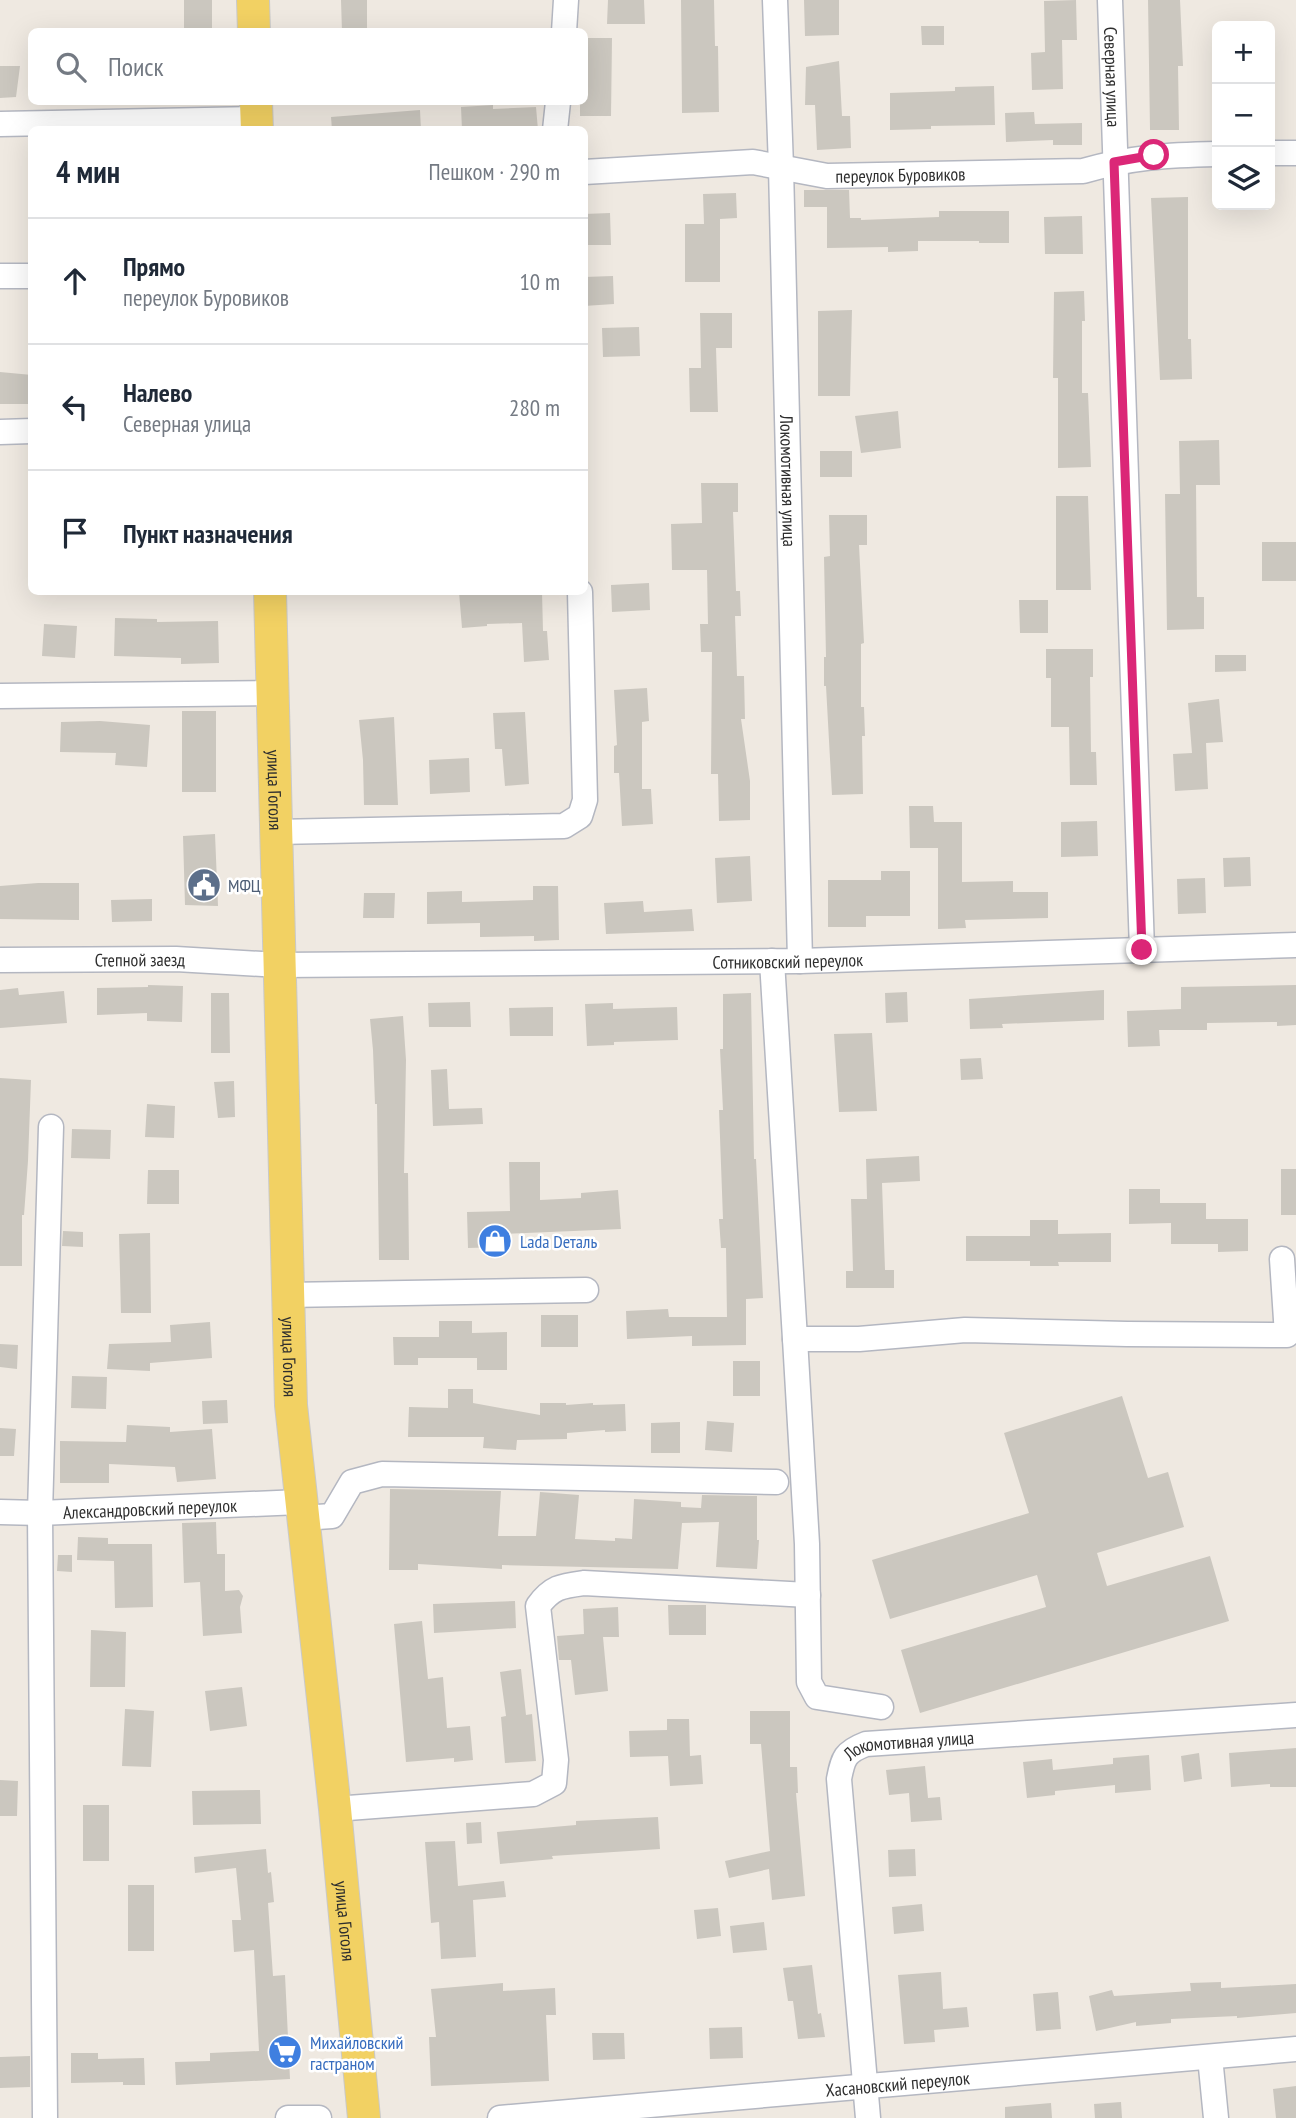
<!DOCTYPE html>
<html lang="ru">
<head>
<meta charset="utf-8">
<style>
	:root { --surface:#fff; --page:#f6f6f7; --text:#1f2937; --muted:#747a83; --line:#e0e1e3 }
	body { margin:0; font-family:"PT Sans Narrow",sans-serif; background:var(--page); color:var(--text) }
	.controls { position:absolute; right:21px; top:21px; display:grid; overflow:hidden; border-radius:10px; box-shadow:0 7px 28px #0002 }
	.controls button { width:63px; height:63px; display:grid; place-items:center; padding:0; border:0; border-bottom:2px solid var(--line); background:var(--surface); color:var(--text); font:35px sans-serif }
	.stop { position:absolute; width:21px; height:21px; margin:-16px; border:5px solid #db2777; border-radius:50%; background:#fff }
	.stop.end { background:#db2777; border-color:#fff; box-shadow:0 2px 7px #0008 }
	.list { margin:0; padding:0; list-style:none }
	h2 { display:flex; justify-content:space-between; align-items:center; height:91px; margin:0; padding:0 28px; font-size:30px }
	h2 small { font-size:23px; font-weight:400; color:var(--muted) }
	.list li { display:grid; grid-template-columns:46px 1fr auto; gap:21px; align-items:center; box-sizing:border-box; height:126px; padding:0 28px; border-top:2px solid var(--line) }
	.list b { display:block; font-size:26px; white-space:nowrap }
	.list p { margin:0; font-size:23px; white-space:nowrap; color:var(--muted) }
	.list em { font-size:23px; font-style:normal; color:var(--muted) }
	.icon { flex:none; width:38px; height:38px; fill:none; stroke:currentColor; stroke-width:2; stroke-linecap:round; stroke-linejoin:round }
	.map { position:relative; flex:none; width:1296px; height:2118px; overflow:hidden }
	.search { position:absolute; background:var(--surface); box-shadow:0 7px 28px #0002; left:28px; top:28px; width:560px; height:77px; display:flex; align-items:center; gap:18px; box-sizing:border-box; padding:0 24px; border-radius:10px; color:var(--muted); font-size:26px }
	.panel { position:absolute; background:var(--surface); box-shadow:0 7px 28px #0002; left:28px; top:126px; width:560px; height:469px; border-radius:10px }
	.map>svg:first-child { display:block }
	.building { fill:#cbc7bf }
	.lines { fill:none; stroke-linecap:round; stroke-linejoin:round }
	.minor-casing { stroke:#b4b7c1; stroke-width:27 }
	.major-casing { stroke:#c9c9c9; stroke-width:34 }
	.minor { stroke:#fff; stroke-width:24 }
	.major { stroke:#f2d163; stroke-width:32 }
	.route { stroke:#db2777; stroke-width:9 }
	.labels { text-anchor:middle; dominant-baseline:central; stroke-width:5; stroke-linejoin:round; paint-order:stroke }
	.street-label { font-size:18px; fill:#2e2e2e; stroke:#fff }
	.service-label { font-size:18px; fill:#4e5e75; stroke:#fff; text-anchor:start }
	.shop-label { font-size:18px; fill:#366cbe; stroke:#fff; text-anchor:start }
</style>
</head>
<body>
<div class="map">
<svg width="1296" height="2118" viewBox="0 0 1296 2118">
	<rect width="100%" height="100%" fill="#efe9e1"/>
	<path class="building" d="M184,0H212V32H184Z
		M341,0H367V32H342Z
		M608,0H644L645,24H607Z
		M681,0H714L715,46H718L719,112L682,113Z
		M804,0H839V35L805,36Z
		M1076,0L1077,40H1062L1063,89L1032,90L1031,53L1045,52L1044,1Z
		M1148,0H1180L1183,66H1178L1179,130H1150Z
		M921,26H944V45H922Z
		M584,38H612L611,116H580V102H584Z
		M839,61L842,116H850L851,148L817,150L815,105H805L806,67Z
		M0,66H20L16,97L0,98Z
		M994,86L995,125L931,126V129L890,130V93L955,91V87Z
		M493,105V109L536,107L538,130H462L461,107Z
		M420,110L421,130H332L331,117Z
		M1034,112L1035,124L1082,123V145H1053V140L1006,142L1005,113Z
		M804,190H849L850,218H861V220L939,217V211H1009V243H979V241H918V251L888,252V247L827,248V207H804Z
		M736,193L737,218L720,219V282H685V224H704L703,194Z
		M1188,197V339H1191L1192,379L1160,380L1151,198Z
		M610,213L611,245H584V214Z
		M1082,216L1083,254H1045L1044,217Z
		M613,276L614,304L584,306V277Z
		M1084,291L1085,321H1082V393H1088L1091,467L1058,468V378H1053L1054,292Z
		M852,310L850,396H818V311Z
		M700,313H732V348H716L718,412H690L689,368H701Z
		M639,327L640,356L603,357L602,328Z
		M0,372L32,375V404H0Z
		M898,411L901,448L861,453L855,416Z
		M1219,440L1220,485H1196L1197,597H1204V629L1167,630L1165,494H1180L1179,441Z
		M820,451H852V477H820Z
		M701,483H738V512H733L736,591H740L741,616H735L737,676H744L745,719H741L750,781V820L719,821L718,774H711L712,652H701L700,624H708L707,570H672L671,524L702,523Z
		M1056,496H1088L1091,590H1056Z
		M829,515H867V545H859L864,643L861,644V707H864L865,736H862L863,794L832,795L826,686H824V657H826L824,557L830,556Z
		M1262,542H1296V581H1262Z
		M649,583L650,610L612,612L611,585Z
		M459,592H542L543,631H547L549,660L524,662L522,623L487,624V626L462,628Z
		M1019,600H1048V633H1020Z
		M115,618L157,619V622L218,621L219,663L181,664V658L114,656Z
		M44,624L77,626L75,658L42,656Z
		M1046,649H1093V677H1090L1091,752H1096L1097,785H1070L1069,727H1051V678H1046Z
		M1215,655H1246V671L1215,672Z
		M647,688L649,721L642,722V789H651L653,824L622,826L619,773H614V746L617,745L614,690Z
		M1219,699L1223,742L1206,743L1208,789L1175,791L1173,754L1192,753L1188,703Z
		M182,711H216V792H182Z
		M525,712L529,784L505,786L502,749H495L493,713Z
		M394,717L398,805H364L363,760L359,720Z
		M100,721L150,725L147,767L115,765L116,753L60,752L61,722Z
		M469,758L470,792L430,794L429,760Z
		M909,806H933L934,822H962V882L1013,881V892H1048V918L965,920L966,928L938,929V848H910Z
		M1097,821L1098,856L1061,857V822Z
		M215,834L218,906L185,905L183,836Z
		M750,856L752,901L717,903L715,858Z
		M1250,857L1251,886L1224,887L1223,858Z
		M881,871H910V916H866V927H828V880H881Z
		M1205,878L1206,913L1178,914L1177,879Z
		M38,883H79V920L0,919V886Z
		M533,886H558L559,940L534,941V936L480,937V923L427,924V892L462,891V902L533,900Z
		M364,893H395L394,918H363Z
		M152,899V921L112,922L111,900Z
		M643,901L644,912L692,909L694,931L606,934L604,903Z
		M148,985L183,986L182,1022L147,1021V1013L97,1015V988L148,987Z
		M1296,985V1025L1277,1026V1022L1207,1023V1030H1159L1160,1046L1128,1047L1127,1011L1181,1009V987Z
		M18,988L19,995L64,991L67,1023L0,1028V990Z
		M1104,990V1020L1002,1024L1003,1028L970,1029L969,999Z
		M907,992L908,1022L886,1023L885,993Z
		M211,993H229L230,1053H211Z
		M751,993L754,1159H756L763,1298L746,1299V1345L692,1346V1336L627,1339L626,1311L668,1309L669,1317H727L726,1248H721L719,1219H723L719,1110H723L720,1049H723V994Z
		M470,1002L471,1027H429L428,1003Z
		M613,1003V1009L677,1007L678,1040L614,1042V1045L587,1046L585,1004Z
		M553,1007V1036H510L509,1008Z
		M403,1016L406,1060L404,1173H408L409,1260H379L377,1104H375L373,1050L370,1019Z
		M872,1033L877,1111L839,1112L834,1034Z
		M981,1058L983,1079L961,1080L960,1059Z
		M447,1069L449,1109L482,1108L483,1124L433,1126L431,1070Z
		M0,1078L31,1080L28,1161L24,1215H22V1266H0Z
		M234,1081L235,1117L218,1118L214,1082Z
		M147,1104L175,1106L174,1138L145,1137Z
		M72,1129L111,1130L110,1159L71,1158Z
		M919,1156L920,1181L882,1183L885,1270H894V1288H846V1271H853L851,1199H867L866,1159Z
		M509,1162H540V1200L581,1198V1193L618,1190L621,1229L502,1234L503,1247L468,1248L467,1212L510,1211Z
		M1281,1169H1296V1215H1281Z
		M148,1170H179V1204H147Z
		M1129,1189H1160V1203H1206V1219H1248V1251L1218,1252V1244H1171V1223L1129,1224Z
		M1030,1220H1058V1234L1111,1233V1262H1058L1059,1266H1030V1261H966V1236H1030Z
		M63,1231L83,1232V1247L62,1246Z
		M150,1233L151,1313H121L119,1234Z
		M541,1315H578V1347H541Z
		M439,1321H472V1333L507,1332V1370H477V1358H418V1365H394L393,1337H439Z
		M210,1322L212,1358L150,1363V1371L107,1369L109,1344L171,1342L170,1325Z
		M0,1344L18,1345L17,1369L0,1367Z
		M733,1361H760V1396H733Z
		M72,1376L107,1377L106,1409L71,1408Z
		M448,1389H473V1403L540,1415V1403H566V1405L593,1403V1405L625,1404L626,1431L605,1432V1430L567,1433V1439L517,1440L516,1450L483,1448L484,1437H408L409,1407L448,1408Z
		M1122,1396L1148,1478L1168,1472L1184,1527L1097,1553L1107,1586L1210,1556L1229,1621L920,1713L901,1650L1046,1607L1037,1575L890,1619L872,1560L1029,1513L1004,1433Z
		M227,1400L228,1423L203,1424L202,1401Z
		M707,1421L734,1423L732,1452L705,1450Z
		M680,1422V1453H651V1423Z
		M127,1425L170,1427V1432L212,1429L216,1479L177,1482L175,1467L109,1464V1483H60V1441L126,1442Z
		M0,1428L16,1429L14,1456H0Z
		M390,1489L501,1491L498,1536H536L540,1492L579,1495L575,1539L615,1541V1538L632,1539L634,1499L681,1502V1507L701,1508L702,1495L757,1496V1540H759L757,1569L716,1567L719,1522L682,1523L678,1569L502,1565V1569L418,1564V1570H389Z
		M216,1522L217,1554H225V1591L239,1590L243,1596L240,1607L242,1633L203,1636L200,1582L184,1583L182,1523Z
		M78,1537L108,1538V1544H152L153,1607L115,1608L114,1561L77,1560Z
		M58,1555H72V1572L57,1571Z
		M515,1601L516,1628L434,1633L433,1604Z
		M668,1605H706V1635H669Z
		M618,1607L619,1637H603L608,1691L575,1695L571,1660H559L557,1636L584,1634L583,1609Z
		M422,1621L428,1679L443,1677L447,1728L470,1726L473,1760L454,1762V1758L406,1762L394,1624Z
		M91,1630L126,1632L125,1687H90Z
		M521,1669L526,1715L532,1714L536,1761L505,1763L501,1717L506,1716L500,1672Z
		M242,1687L247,1726L210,1731L205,1691Z
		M125,1709L154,1711L151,1767L122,1766Z
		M750,1711H790V1767H797L798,1793H796L805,1896L772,1900L769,1869L729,1878L725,1861L770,1851L761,1744H750Z
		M667,1719H689L690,1756L701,1755L703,1784L670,1786L668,1756L630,1757L629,1731L667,1730Z
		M1296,1748V1787H1270V1784L1231,1787L1229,1753Z
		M1199,1753L1202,1779L1184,1782L1181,1756Z
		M1149,1755L1151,1790L1115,1793V1785L1055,1791V1795L1027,1798L1023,1762L1052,1759L1053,1770L1113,1764V1758Z
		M925,1766L928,1798L940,1797L942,1820L911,1822L909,1793L889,1795L886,1770Z
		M0,1780L18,1781L17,1816H0Z
		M260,1790L261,1824L193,1825L192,1791Z
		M83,1805H109V1861H83Z
		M658,1817L660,1849L552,1856L553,1859L500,1864L497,1832L576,1825V1821Z
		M481,1822L482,1843L467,1844L466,1823Z
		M455,1841L458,1886L504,1881L506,1897L473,1900L476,1957L441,1959L439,1922L431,1923L425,1842Z
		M266,1849L268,1873L271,1872L274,1902L268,1903L273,1976L285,1975L290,2079L176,2085L175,2062L210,2061V2053L259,2051L254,1950L234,1952L232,1920H241L236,1868L195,1873L194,1857Z
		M915,1849L916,1876L889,1877L888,1850Z
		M128,1885H154V1951H128Z
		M922,1904L924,1931L894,1934L892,1907Z
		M718,1908L721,1936L697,1939L694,1910Z
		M764,1922L767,1950L733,1953L730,1926Z
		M812,1965L818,2014L821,2013L825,2037L798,2039L793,2001H788L783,1968Z
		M941,1972L943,2009L967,2007L969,2027L934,2030L935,2042L904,2044L898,1975Z
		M1221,1982V1988L1296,1984V2013L1237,2018V2016L1171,2019V2023L1136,2026V2022L1096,2031L1089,1996L1112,1990L1114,1996L1191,1991L1190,1983Z
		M503,1983V1991L555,1988L556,2015H546L549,2081L431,2086L429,2037H436L431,1989Z
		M1058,1992L1061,2029L1036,2031L1033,1994Z
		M742,2027L743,2058L710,2059L709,2028Z
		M592,2033H624L625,2059L593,2060Z
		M71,2053H98V2059L144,2058L145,2085H123V2082L71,2083Z
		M30,2056V2087L0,2088V2057Z
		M1296,2086V2118H1276L1273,2089Z
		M1121,2102L1122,2118H1095L1094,2104Z
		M1051,2103L1052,2118H1005V2107Z"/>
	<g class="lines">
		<g class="minor-casing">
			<g id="minor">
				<path id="s1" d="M775,0L781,167L800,961"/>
				<path id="s2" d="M1110,0L1142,950"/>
				<path d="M564,32L566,0"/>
				<path d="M0,124L257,119"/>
				<path d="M555,130L558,102"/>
				<path d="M1270,153H1296"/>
				<path id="s3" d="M584,172L753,162L827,176L1083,171C1132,157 1167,155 1217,154"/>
				<path d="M0,276H32"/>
				<path d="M0,432L32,431"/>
				<path d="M0,696L272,693"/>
				<path d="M276,832L564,826L580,816L585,800L580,592"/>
				<path id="s4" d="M0,960L176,959L279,965L800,961L1296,945"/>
				<path d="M772,961L795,1339H859L965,1330L1127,1334L1287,1335L1282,1259"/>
				<path d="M286,1295L586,1290"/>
				<path d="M795,1339L807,1544L809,1682L817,1697L881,1707"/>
				<path id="s5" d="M0,1512L40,1513L300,1502"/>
				<path d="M302,1518L332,1516L352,1482L382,1474L776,1482"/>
				<path d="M335,1809L533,1794L554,1783L556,1760L538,1606C552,1587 561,1586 584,1583L808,1595"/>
				<path d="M1210,2057L1216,2118"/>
				<path d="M45,2118L40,1513L51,1127"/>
				<path d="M288,2118H319"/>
				<path id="s6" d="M500,2118L1296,2049"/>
				<path id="s7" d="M868,2118L839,1779C843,1758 845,1752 866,1744L1296,1715"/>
			</g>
		</g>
		<g class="major-casing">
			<g id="major">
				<path d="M253,0L254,32"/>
				<path d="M256,102L257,130"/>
				<path id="s8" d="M270,592L291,1405L335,1809L364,2118"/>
			</g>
		</g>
		<use href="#minor" class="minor"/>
		<use href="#major" class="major"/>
	</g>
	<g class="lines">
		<path class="route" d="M1142,950L1114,162L1154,155"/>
	</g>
	<defs>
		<g id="civic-disc" transform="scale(1.75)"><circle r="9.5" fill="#5c6f8a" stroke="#fff"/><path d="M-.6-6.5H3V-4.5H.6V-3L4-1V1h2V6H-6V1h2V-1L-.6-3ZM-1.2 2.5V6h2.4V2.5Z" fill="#fff"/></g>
		<g id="shop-disc" transform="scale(1.75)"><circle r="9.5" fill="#3f7fe0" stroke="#fff"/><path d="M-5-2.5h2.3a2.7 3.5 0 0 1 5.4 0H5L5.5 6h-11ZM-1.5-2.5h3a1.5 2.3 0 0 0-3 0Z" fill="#fff"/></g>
		<g id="supermarket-disc" transform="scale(1.75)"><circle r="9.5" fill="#3f7fe0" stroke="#fff"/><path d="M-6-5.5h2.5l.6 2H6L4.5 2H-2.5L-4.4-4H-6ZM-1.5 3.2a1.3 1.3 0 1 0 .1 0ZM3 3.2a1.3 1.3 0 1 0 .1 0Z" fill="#fff"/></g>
	</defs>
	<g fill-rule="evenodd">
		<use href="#civic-disc" x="204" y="885"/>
		<use href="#shop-disc" x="495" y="1241"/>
		<use href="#supermarket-disc" x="285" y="2052"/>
	</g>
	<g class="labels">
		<g class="street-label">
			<text stroke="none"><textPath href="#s2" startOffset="77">Северная улица</textPath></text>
			<text stroke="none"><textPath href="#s3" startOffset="318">переулок Буровиков</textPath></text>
			<text stroke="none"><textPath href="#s1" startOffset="481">Локомотивная улица</textPath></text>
			<text stroke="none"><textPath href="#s8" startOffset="198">улица Гоголя</textPath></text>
			<text stroke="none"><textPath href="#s4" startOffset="140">Степной заезд</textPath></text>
			<text stroke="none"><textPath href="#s4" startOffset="788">Сотниковский переулок</textPath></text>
			<text stroke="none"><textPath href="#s8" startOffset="765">улица Гоголя</textPath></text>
			<text stroke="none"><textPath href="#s5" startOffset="150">Александровский переулок</textPath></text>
			<text stroke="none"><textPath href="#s7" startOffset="430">Локомотивная улица</textPath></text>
			<text stroke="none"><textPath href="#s8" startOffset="1332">улица Гоголя</textPath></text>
			<text stroke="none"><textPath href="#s6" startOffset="399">Хасановский переулок</textPath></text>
		</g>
		<g class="service-label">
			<text x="228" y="885">МФЦ</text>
		</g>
		<g class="shop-label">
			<text x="520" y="1241">Lada Dеталь</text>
			<text x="310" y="2042">Михайловский<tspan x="310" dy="21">гастраном</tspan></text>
		</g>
	</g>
</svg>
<div class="controls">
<button>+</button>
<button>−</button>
<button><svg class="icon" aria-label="layers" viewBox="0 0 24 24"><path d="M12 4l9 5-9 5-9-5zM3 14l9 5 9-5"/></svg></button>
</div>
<div class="stop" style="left:1154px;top:155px"></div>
<div class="stop end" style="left:1142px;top:950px"></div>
<div class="search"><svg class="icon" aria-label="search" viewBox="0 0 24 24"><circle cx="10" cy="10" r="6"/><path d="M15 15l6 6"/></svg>Поиск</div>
<section class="panel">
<h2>4 мин<small>Пешком · 290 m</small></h2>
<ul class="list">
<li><svg class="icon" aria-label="ahead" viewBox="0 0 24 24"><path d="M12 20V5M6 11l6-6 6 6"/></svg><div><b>Прямо</b><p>переулок Буровиков</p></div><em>10 m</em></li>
<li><svg class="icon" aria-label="left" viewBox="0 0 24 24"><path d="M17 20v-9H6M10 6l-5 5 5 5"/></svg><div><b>Налево</b><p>Северная улица</p></div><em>280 m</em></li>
<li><svg class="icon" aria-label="arrive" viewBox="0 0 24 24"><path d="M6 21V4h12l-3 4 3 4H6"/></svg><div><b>Пункт назначения</b></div></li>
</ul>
</section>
</div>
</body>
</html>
